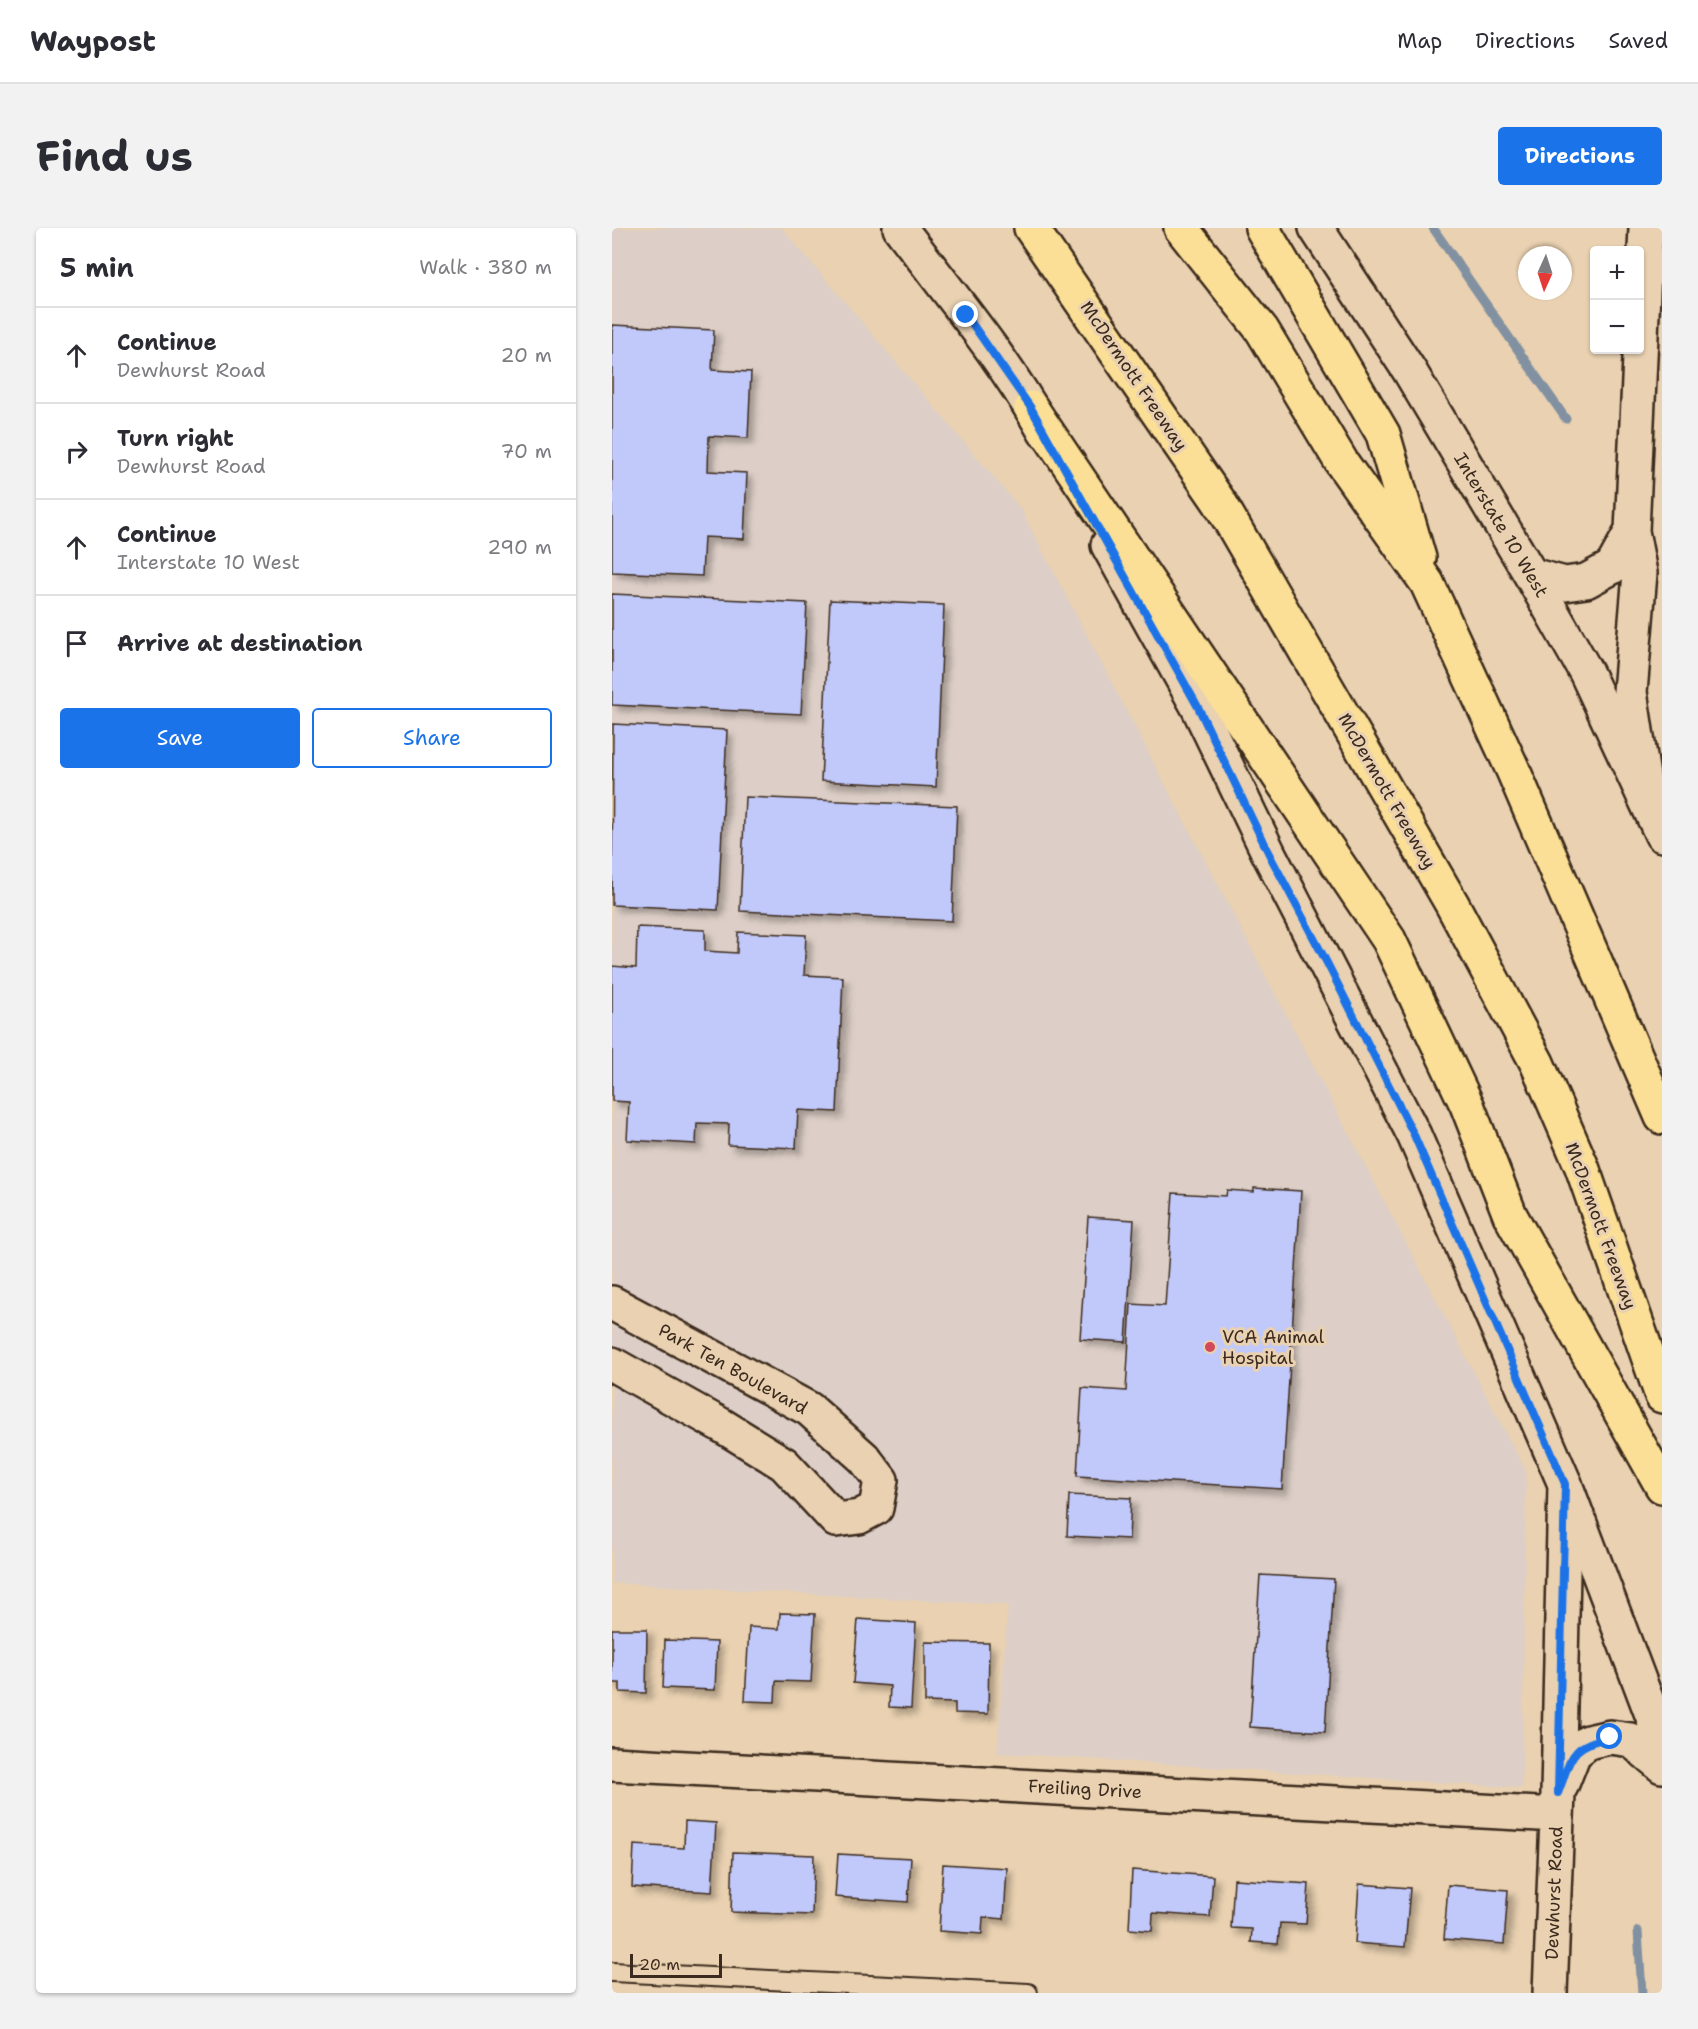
<!DOCTYPE html>
<html lang="en">
<head>
<meta charset="utf-8">
<style>
	:root { --surface:#fff; --page:#f2f2f3; --text:#2b2b33; --muted:#7c7c81; --line:#e1e1e2; --accent:#1a73e8 }
	body { margin:0; font-family:"Shantell Sans",sans-serif; background:var(--page); color:var(--text) }
	.controls { position:absolute; right:18px; top:18px; display:grid; overflow:hidden; border-radius:6px; box-shadow:0 2px 4px #0004 }
	.controls button { width:54px; height:54px; display:grid; place-items:center; padding:0; border:0; border-bottom:2px solid var(--line); background:var(--surface); color:var(--text); font:30px sans-serif }
	.compass { position:absolute; left:906px; top:18px; width:54px; height:54px; border-radius:50%; background:var(--surface); box-shadow:0 2px 4px #0004; rotate:183deg }
	.scale { position:absolute; left:18px; bottom:15px; width:92px; box-sizing:border-box; padding-left:6px; border:3px solid #3b2a1e; border-top:0; font-size:16px; line-height:21px; white-space:nowrap; color:#3b2a1e; -webkit-text-stroke:4px #e9d1b1; paint-order:stroke }
	.stop { position:absolute; width:18px; height:18px; margin:-14px; border:4px solid #1a73e8; border-radius:50%; background:#fff }
	.stop.end { background:#1a73e8; border-color:#fff; box-shadow:0 2px 6px #0008 }
	.list { margin:0; padding:0; list-style:none }
	h2 { display:flex; justify-content:space-between; align-items:center; height:78px; margin:0; padding:0 24px; font-size:26px }
	h2 small { font-size:20px; font-weight:400; color:var(--muted) }
	.list li { display:grid; grid-template-columns:39px 1fr auto; gap:18px; align-items:center; box-sizing:border-box; height:96px; padding:0 24px; border-top:2px solid var(--line) }
	.list b { display:block; font-size:22px; white-space:nowrap }
	.list p { margin:0; font-size:20px; white-space:nowrap; color:var(--muted) }
	.list em { font-size:20px; font-style:normal; color:var(--muted) }
	.actions { display:flex; gap:12px; padding:18px 24px }
	.actions a { flex:1; padding:14px 0; border:2px solid var(--accent); border-radius:6px; text-align:center; font-size:21px; color:var(--accent) }
	.actions .main { background:var(--accent); color:#fff }
	.icon { flex:none; width:33px; height:33px; fill:none; stroke:currentColor; stroke-width:2; stroke-linecap:round; stroke-linejoin:round }
	.map { position:relative; flex:none; width:1050px; height:1765px; overflow:hidden; border-radius:6px }
	header { display:flex; align-items:center; gap:36px; box-sizing:border-box; height:84px; padding:0 30px; background:var(--surface); border-bottom:2px solid var(--line) }
	header strong { font-size:28px }
	nav { display:flex; gap:33px; margin-inline-start:auto; font-size:21px }
	.intro { display:flex; align-items:center; justify-content:space-between; box-sizing:border-box; height:144px; padding:0 36px }
	h1 { margin:0; font-size:42px }
	.button { padding:15px 27px; border-radius:6px; background:var(--accent); color:#fff; font-size:21px; font-weight:700 }
	main { display:flex; gap:36px; padding:0 36px }
	aside { flex:1; background:var(--surface); border-radius:6px; box-shadow:0 2px 4px #0004 }
	.map>svg:first-child { display:block }
	.built { fill:#ddcfc7 }
	.lines { fill:none; stroke-linecap:round; stroke-linejoin:round }
	.stream { stroke:#8191a1; stroke-width:9 }
	.building { fill:#c1c9fb; stroke:#3b2a1e; stroke-width:1.5; filter:url(#shadow) }
	.service-casing { stroke:#3b2a1e; stroke-width:22 }
	.minor-casing { stroke:#3b2a1e; stroke-width:38 }
	.tertiary-casing { stroke:#3b2a1e; stroke-width:38 }
	.secondary-casing { stroke:#3b2a1e; stroke-width:38 }
	.motorway-casing { stroke:#3b2a1e; stroke-width:38 }
	.service { stroke:#e9d1b1; stroke-width:18 }
	.minor { stroke:#e9d1b1; stroke-width:33 }
	.tertiary { stroke:#e9d1b1; stroke-width:33 }
	.secondary { stroke:#e9d1b1; stroke-width:33 }
	.motorway { stroke:#fbdf96; stroke-width:33 }
	.route { stroke:#1a73e8; stroke-width:8 }
	.poi-dot { fill:#d1495b; stroke:#e9d1b1; stroke-width:2 }
	.labels { text-anchor:middle; dominant-baseline:central; stroke-width:6; stroke-linejoin:round; paint-order:stroke }
	.street-label { font-size:18px; fill:#3b2a1e; stroke:#e9d1b1 }
	.poi-label { font-size:18px; fill:#3b2a1e; stroke:#e9d1b1; text-anchor:start }
</style>
</head>
<body>
<header>
<strong>Waypost</strong>
<nav><a>Map</a><a>Directions</a><a>Saved</a></nav>
</header>
<div class="intro"><h1>Find us</h1><a class="button">Directions</a></div>
<main>
<aside>
<h2>5 min<small>Walk · 380 m</small></h2>
<ul class="list">
<li><svg class="icon" aria-label="ahead" viewBox="0 0 24 24"><path d="M12 20V5M6 11l6-6 6 6"/></svg><div><b>Continue</b><p>Dewhurst Road</p></div><em>20 m</em></li>
<li><svg class="icon" aria-label="right" viewBox="0 0 24 24"><path d="M7 20v-9h11M14 6l5 5-5 5"/></svg><div><b>Turn right</b><p>Dewhurst Road</p></div><em>70 m</em></li>
<li><svg class="icon" aria-label="ahead" viewBox="0 0 24 24"><path d="M12 20V5M6 11l6-6 6 6"/></svg><div><b>Continue</b><p>Interstate 10 West</p></div><em>290 m</em></li>
<li><svg class="icon" aria-label="arrive" viewBox="0 0 24 24"><path d="M6 21V4h12l-3 4 3 4H6"/></svg><div><b>Arrive at destination</b></div></li>
</ul>
<div class="actions"><a class="main">Save</a><a>Share</a></div>
</aside>
<div class="map">
<svg width="1050" height="1765" viewBox="0 0 1050 1765">
	<defs>
		<filter id="shadow"><feDropShadow dx="5.5" dy="5.5" stdDeviation="3" flood-color="#0004"/></filter>
	</defs>
	<rect width="100%" height="100%" fill="#e9d1b1"/>
	<filter id="ink" filterUnits="userSpaceOnUse"><feTurbulence type="fractalNoise" baseFrequency=".0167" numOctaves="2"/><feDisplacementMap in="SourceGraphic" scale="12" xChannelSelector="R" yChannelSelector="G"/><feConvolveMatrix kernelMatrix="1 2 1 2 8 2 1 2 1" color-interpolation-filters="sRGB"/></filter>
	<g filter="url(#ink)">
		<path class="built" d="M0,0H170L408,280L914,1243L910,1560L385,1525L396,1377L0,1355Z"/>
		<g class="lines">
			<path class="stream" d="M821,0L954,191
				M1026,1703L1030,1765"/>
		</g>
		<path class="building" d="M0,97L102,102L100,142L139,144L136,210L97,208L96,243L135,245L132,311L92,309L90,348L0,344Z
			M0,366L195,375L189,486L0,477Z
			M218,372L332,377L324,559L209,553Z
			M1,496L115,502L106,682L0,677Z
			M133,569L345,578L340,693L128,683Z
			M25,699L93,702V723L125,725L126,704L194,707L192,747L231,749L225,884L186,882L184,920L116,917L117,896L85,895L84,916L15,912L17,874L0,873V738L24,740Z
			M642,960L689,963L670,1261L465,1248L470,1160L514,1163L519,1076L553,1078L561,965L614,968L615,962L642,964Z
			M476,989L522,992L514,1114L468,1111Z
			M457,1267L519,1270L517,1311L455,1308Z
			M648,1347L722,1351L713,1504L638,1499Z
			M168,1385L203,1386L199,1454L164,1453L163,1474L133,1473L137,1399L167,1401Z
			M246,1391L304,1395L299,1480L277,1479L278,1458L241,1455Z
			M0,1401H35L34,1465L8,1464V1455H0Z
			M53,1412L105,1414L103,1462L51,1460Z
			M313,1414L377,1415L376,1486L343,1485V1475L313,1474Z
			M73,1593L104,1595L100,1664L20,1659L22,1617L72,1620Z
			M121,1624L202,1627L200,1687L119,1684Z
			M226,1626L299,1630L296,1674L223,1669Z
			M331,1636L395,1640L392,1691L371,1689L370,1706L327,1703Z
			M520,1642L601,1648L598,1689L541,1685L540,1703L517,1701Z
			M622,1651L697,1656L694,1696L668,1695L666,1716L639,1714L640,1701L619,1700Z
			M747,1656L798,1660L793,1719L743,1715Z
			M836,1657L896,1662L892,1716L832,1711Z"/>
		<g class="lines">
			<g class="service-casing">
				<path id="service" d="M0,1744L416,1765"/>
			</g>
			<g class="minor-casing">
				<path id="minor" d="M919,347L953,356L974,353L1000,339L1020,303
					M1033,561L1018,464L1028,345L1020,303L1034,0
					M0,1075L197,1181L252,1230L269,1252L264,1280L247,1289L224,1292L172,1236L109,1197L0,1136"/>
			</g>
			<g class="tertiary-casing">
				<path id="tertiary" d="M0,1536L945,1587
					M949,1558L962,1525L976,1514L998,1509L1019,1512L1050,1538
					M938,1765L946,1565L953,1256"/>
			</g>
			<g class="secondary-casing">
				<path id="secondary" d="M288,0C337,65 394,133 433,204
					M704,0L797,142L919,347L974,444L1050,607
					M496,317L586,479L657,626L802,907L953,1256L1050,1513"/>
			</g>
			<g class="motorway-casing">
				<path id="motorway" d="M419,0L608,275L840,676L925,835L970,939L1050,1168
					M569,0L650,102L730,235L815,355L901,542L1050,889
					M650,0L771,206L807,330
					M419,180L777,712L855,877L898,987L1050,1258"/>
			</g>
			<use href="#service" class="service"/>
			<use href="#minor" class="minor"/>
			<use href="#tertiary" class="tertiary"/>
			<use href="#secondary" class="secondary"/>
			<use href="#motorway" class="motorway"/>
		</g>
	</g>
	<g class="lines" filter="url(#ink)">
		<path class="route" d="M354,87L419,180L586,479L657,626L715,735L802,907L953,1256L946,1565C960,1529 957,1518 998,1509"/>
	</g>
	<circle class="poi-dot" cx="598" cy="1119" r="6"/>
	<g class="labels">
		<g class="street-label">
			<text transform="translate(522 148) rotate(56)">McDermott Freeway</text>
			<text transform="translate(889 297) rotate(59)">Interstate 10 West</text>
			<text transform="translate(775 563) rotate(60)">McDermott Freeway</text>
			<text transform="translate(989 998) rotate(70)">McDermott Freeway</text>
			<text transform="translate(121 1141) rotate(29)">Park Ten Boulevard</text>
			<text transform="translate(473 1561) rotate(3)">Freiling Drive</text>
			<text transform="translate(942 1665) rotate(-88)">Dewhurst Road</text>
		</g>
		<g class="poi-label">
			<text x="610" y="1109">VCA Animal<tspan x="610" dy="21">Hospital</tspan></text>
		</g>
	</g>
</svg>
<div class="controls">
<button>+</button>
<button>−</button>
</div>
<svg class="compass" viewBox="-18 -18 36 36"><path d="M0-13l5 13h-10z" fill="#e53935"/><path d="M0 13l5-13h-10z" fill="#7c7c81"/></svg>
<div class="scale">20 m</div>
<div class="stop" style="left:998px;top:1509px"></div>
<div class="stop end" style="left:354px;top:87px"></div>
</div>
</main>
</body>
</html>
